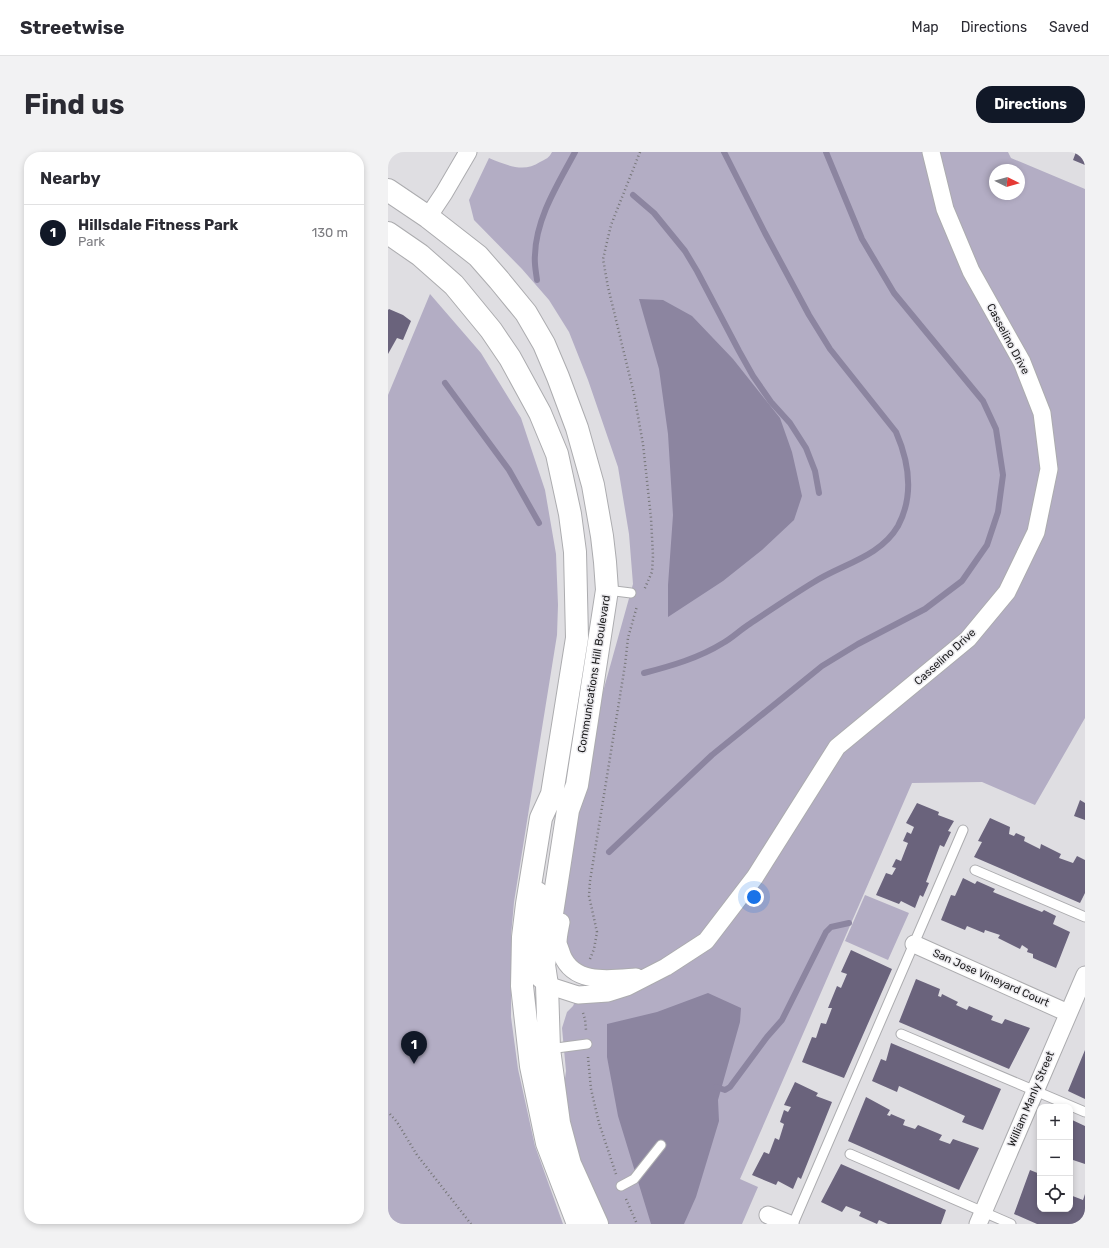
<!DOCTYPE html>
<html lang="en">
<head>
<meta charset="utf-8">
<style>
	:root { --surface:#fff; --page:#f2f2f3; --text:#2b2b33; --muted:#7c7c81; --line:#e1e1e2; --accent:#111827 }
	body { margin:0; font-family:Rubik,sans-serif; background:var(--page); color:var(--text) }
	.controls { position:absolute; right:12px; bottom:12px; display:grid; overflow:hidden; border-radius:8px; box-shadow:0 2px 6px #0003 }
	.controls button { width:36px; height:36px; display:grid; place-items:center; padding:0; border:0; border-bottom:1px solid var(--line); background:var(--surface); color:var(--text); font:20px sans-serif }
	.compass { position:absolute; left:601px; top:12px; width:36px; height:36px; border-radius:50%; background:var(--surface); box-shadow:0 2px 6px #0003; rotate:95deg }
	.you { position:absolute; left:366px; top:745px; width:14px; height:14px; margin:-10px; border:3px solid #fff; border-radius:50%; background:#1a73e8; box-shadow:0 0 0 6px #1a73e833 }
	.badge { display:grid; place-items:center; width:26px; height:26px; border-radius:50%; background:var(--accent); color:#fff; font-size:13px; font-weight:700 }
	.pin { position:absolute; translate:-50% -33px; filter:drop-shadow(0 1px 2px #0008) }
	.pin::after { content:''; position:absolute; top:21px; width:14px; height:12px; background:inherit; clip-path:polygon(0 0,100% 0,50% 100%) }
	.list { margin:0; padding:0; list-style:none }
	h2 { display:flex; justify-content:space-between; align-items:center; height:52px; margin:0; padding:0 16px; font-size:17px }
	h2 small { font-size:13px; font-weight:400; color:var(--muted) }
	.list li { display:grid; grid-template-columns:26px 1fr auto; gap:12px; align-items:center; box-sizing:border-box; height:56px; padding:0 16px; border-top:1px solid var(--line) }
	.list b { display:block; font-size:15px; white-space:nowrap }
	.list p { margin:0; font-size:13px; white-space:nowrap; color:var(--muted) }
	.list em { font-size:13px; font-style:normal; color:var(--muted) }
	.icon { flex:none; width:22px; height:22px; fill:none; stroke:currentColor; stroke-width:2; stroke-linecap:round; stroke-linejoin:round }
	.map { position:relative; flex:none; width:697px; height:1072px; overflow:hidden; border-radius:16px }
	header { display:flex; align-items:center; gap:24px; box-sizing:border-box; height:56px; padding:0 20px; background:var(--surface); border-bottom:1px solid var(--line) }
	header strong { font-size:19px }
	nav { display:flex; gap:22px; margin-inline-start:auto; font-size:14px }
	.intro { display:flex; align-items:center; justify-content:space-between; box-sizing:border-box; height:96px; padding:0 24px }
	h1 { margin:0; font-size:28px }
	.button { padding:10px 18px; border-radius:16px; background:var(--accent); color:#fff; font-size:14px; font-weight:700 }
	main { display:flex; gap:24px; padding:0 24px }
	aside { flex:1; background:var(--surface); border-radius:16px; box-shadow:0 2px 6px #0003 }
	.map>svg:first-child { display:block }
	.green { fill:#b3adc4; fill-rule:evenodd }
	.water { fill:#8c85a0 }
	.lines { fill:none; stroke-linecap:round; stroke-linejoin:round }
	.stream { stroke:#8c85a0; stroke-width:6 }
	.building { fill:#6a637c }
	.service-casing { stroke:#acacaf; stroke-width:11 }
	.minor-casing { stroke:#acacaf; stroke-width:19 }
	.tertiary-casing { stroke:#acacaf; stroke-width:24 }
	.path { stroke:#767678; stroke-width:2.5; stroke-dasharray:1 3; stroke-linecap:butt }
	.service { stroke:#fff; stroke-width:9 }
	.minor { stroke:#fff; stroke-width:17 }
	.tertiary { stroke:#fff; stroke-width:22 }
	.labels { text-anchor:middle; dominant-baseline:central; stroke-width:3; stroke-linejoin:round; paint-order:stroke }
	.street-label { font-size:11px; fill:#1a1a1b; stroke:#ecebef }
</style>
</head>
<body>
<header>
<strong>Streetwise</strong>
<nav><a>Map</a><a>Directions</a><a>Saved</a></nav>
</header>
<div class="intro"><h1>Find us</h1><a class="button">Directions</a></div>
<main>
<aside>
<h2>Nearby<small></small></h2>
<ul class="list">
<li><span class="badge">1</span><div><b>Hillsdale Fitness Park</b><p>Park</p></div><em>130 m</em></li>
</ul>
</aside>
<div class="map">
<svg width="697" height="1072" viewBox="0 0 697 1072">
	<rect width="100%" height="100%" fill="#dfdee2"/>
	<path class="green" d="M164,0H620L623,6L697,37V566L647,653L594,630L524,631L352,1027L370,1035L354,1072H209L171,971L178,919L174,876L179,860L185,854L190,843L220,841L170,792L189,633L245,432L241,382L230,315L200,228L181,180L161,148L134,117L86,68L81,48L101,6C118,13 136,21 152,10C158,7 161,6 164,0ZM607,18H631V42H607Z
		M42,142L93,201L133,266L157,338L168,402L170,453L169,483L126,750L123,784V865L130,917L147,994L175,1072H0V243Z
		M477,743L521,761L500,808L457,789Z"/>
	<path class="water" d="M251,147L275,148L304,164L345,207L392,266L404,300L414,344L406,368L374,398L335,429L280,465V433L285,363L280,282L271,217Z
		M320,841L353,856L352,870L330,948L331,969L308,1045L296,1072H263L230,964L219,905V872L269,860Z"/>
	<g class="lines">
		<path class="stream" d="M245,43L266,61L297,99L309,119L351,199L365,224L383,250L402,271L418,296L427,319L431,341
			M149,128C148,120 146,111 147,103C148,66 170,32 187,0
			M57,231L121,318L151,371
			M256,521C283,514 311,506 335,491C344,486 351,479 360,473C381,459 403,444 426,430C454,412 492,405 510,374C526,344 521,310 508,280L442,197L421,163L377,81L336,0
			M221,700L324,603L434,514L470,492L537,457L574,429L599,393L610,360L615,323L608,277L595,249L506,141L474,87L438,0
			M328,935L337,938L342,935L379,885L394,868L438,780L443,775L461,771"/>
	</g>
	<path class="building" d="M688,0H697V13L685,8Z
		M1,157L15,163L23,169L15,188L9,186L0,202V158Z
		M692,648L697,651V668L686,664Z
		M529,651L551,660L550,663L566,669L560,679L563,680L556,695L552,693L538,730L541,731L535,745L532,743L527,756L513,749L511,752L488,743L498,721L504,723L508,716L504,715L508,707L513,709L520,691L515,689L519,680L523,682L526,675L518,671Z
		M602,666L622,675L621,682L626,684L628,681L637,685L636,689L652,697L653,692L673,702L671,706L685,711L689,704L697,708V741L692,751L586,705L594,690L590,689Z
		M575,726L587,732L589,729L607,737L605,740L654,760L656,758L668,764L665,772L682,780L668,816L645,806V802L639,800L640,797L634,793L632,797L610,786L612,783L597,778L596,781L579,774L577,778L553,768L563,743L567,744Z
		M463,798L504,817L456,926L414,910L424,885L428,886L433,871L438,872L444,856H440L449,834L453,836L459,822L453,820Z
		M528,827L552,837L550,844L553,845L554,842L570,850L568,853L579,858L581,854L605,864L603,868L614,872L617,867L642,876L621,917L511,870Z
		M503,891L613,937L595,978L574,970L577,964L511,934L509,940L484,929L493,907L498,909Z
		M697,898V947L680,939Z
		M407,930L430,941L428,944L444,950L413,1027L410,1025L405,1037L390,1029L388,1033L364,1023L376,1000L381,1002L387,986L391,988L396,972L392,970L396,958L400,960L403,955L396,953Z
		M478,945L502,958L499,963L502,964L503,962L517,968L515,973L527,977L530,973L554,983L551,988L562,992L565,987L591,996L571,1038L460,989Z
		M682,967L697,974V1012L685,1008L682,1013Z
		M453,1012L558,1058L553,1072H500L491,1068L489,1072L471,1064L473,1060L458,1054L454,1060L433,1050Z
		M642,1018L652,1022V1057H682V1043L695,1048L697,1042V1072H649L626,1062Z"/>
	<g class="lines">
		<g class="service-casing">
			<path id="service" d="M219,438L243,441
				M587,718L697,765
				M513,882L697,960
				M161,897L199,892
				M462,1002L623,1072
				M233,1034L246,1027L273,993
				M405,1072L575,678"/>
		</g>
		<g class="minor-casing">
			<path id="minor" d="M40,65L56,41L80,0
				M151,739L147,787V813L151,826L159,833L190,843L220,841L239,835L278,815L318,789L367,725L449,595L580,487L619,440L648,380L661,317L654,261L634,210L583,119L557,57L543,0
				M173,770C172,776 170,784 170,791C171,795 173,799 174,803C186,833 222,827 248,825
				M526,792L680,861
				M380,1063L402,1072
				M590,1072L697,823"/>
		</g>
		<g class="tertiary-casing">
			<path id="tertiary" d="M0,38L40,65L90,104L111,128L138,161L156,192L170,225L189,276L205,333L214,384L217,410L219,438L189,633L180,658L156,813L159,833L161,897L171,971L182,1012L209,1072
				M0,81L32,103L66,133L103,178L122,206L152,261L169,302L182,362L187,400L189,486L164,642L153,666L139,752L135,785L134,834L143,914L159,991L190,1072"/>
		</g>
		<path class="path" d="M252,0L223,73L215,107L220,135L246,242L255,292L263,366L265,404L264,420L256,438
			M202,807L206,797L209,780L201,744L202,729L237,513L240,486L249,454
			M195,861L197,867L198,878
			M200,905L203,937L211,971L228,1022
			M2,962L9,970L29,1003L83,1072
			M238,1047L249,1072"/>
		<use href="#service" class="service"/>
		<use href="#minor" class="minor"/>
		<use href="#tertiary" class="tertiary"/>
	</g>
	<g class="labels">
		<g class="street-label">
			<text transform="translate(620 187) rotate(62)">Casselino Drive</text>
			<text transform="translate(557 505) rotate(-42)">Casselino Drive</text>
			<text transform="translate(206 522) rotate(-81)">Communications Hill Boulevard</text>
			<text transform="translate(603 826) rotate(24)">San Jose Vineyard Court</text>
			<text transform="translate(643 947) rotate(-67)">William Manly Street</text>
		</g>
	</g>
</svg>
<div class="controls">
<button>+</button>
<button>−</button>
<button><svg class="icon" aria-label="locate" viewBox="0 0 24 24"><circle cx="12" cy="12" r="6"/><path d="M12 2v4M12 18v4M2 12h4M18 12h4"/></svg></button>
</div>
<svg class="compass" viewBox="-18 -18 36 36"><path d="M0-13l5 13h-10z" fill="#e53935"/><path d="M0 13l5-13h-10z" fill="#7c7c81"/></svg>
<div class="you"></div>
<div class="pin badge" style="left:26px;top:912px">1</div>
</div>
</main>
</body>
</html>
